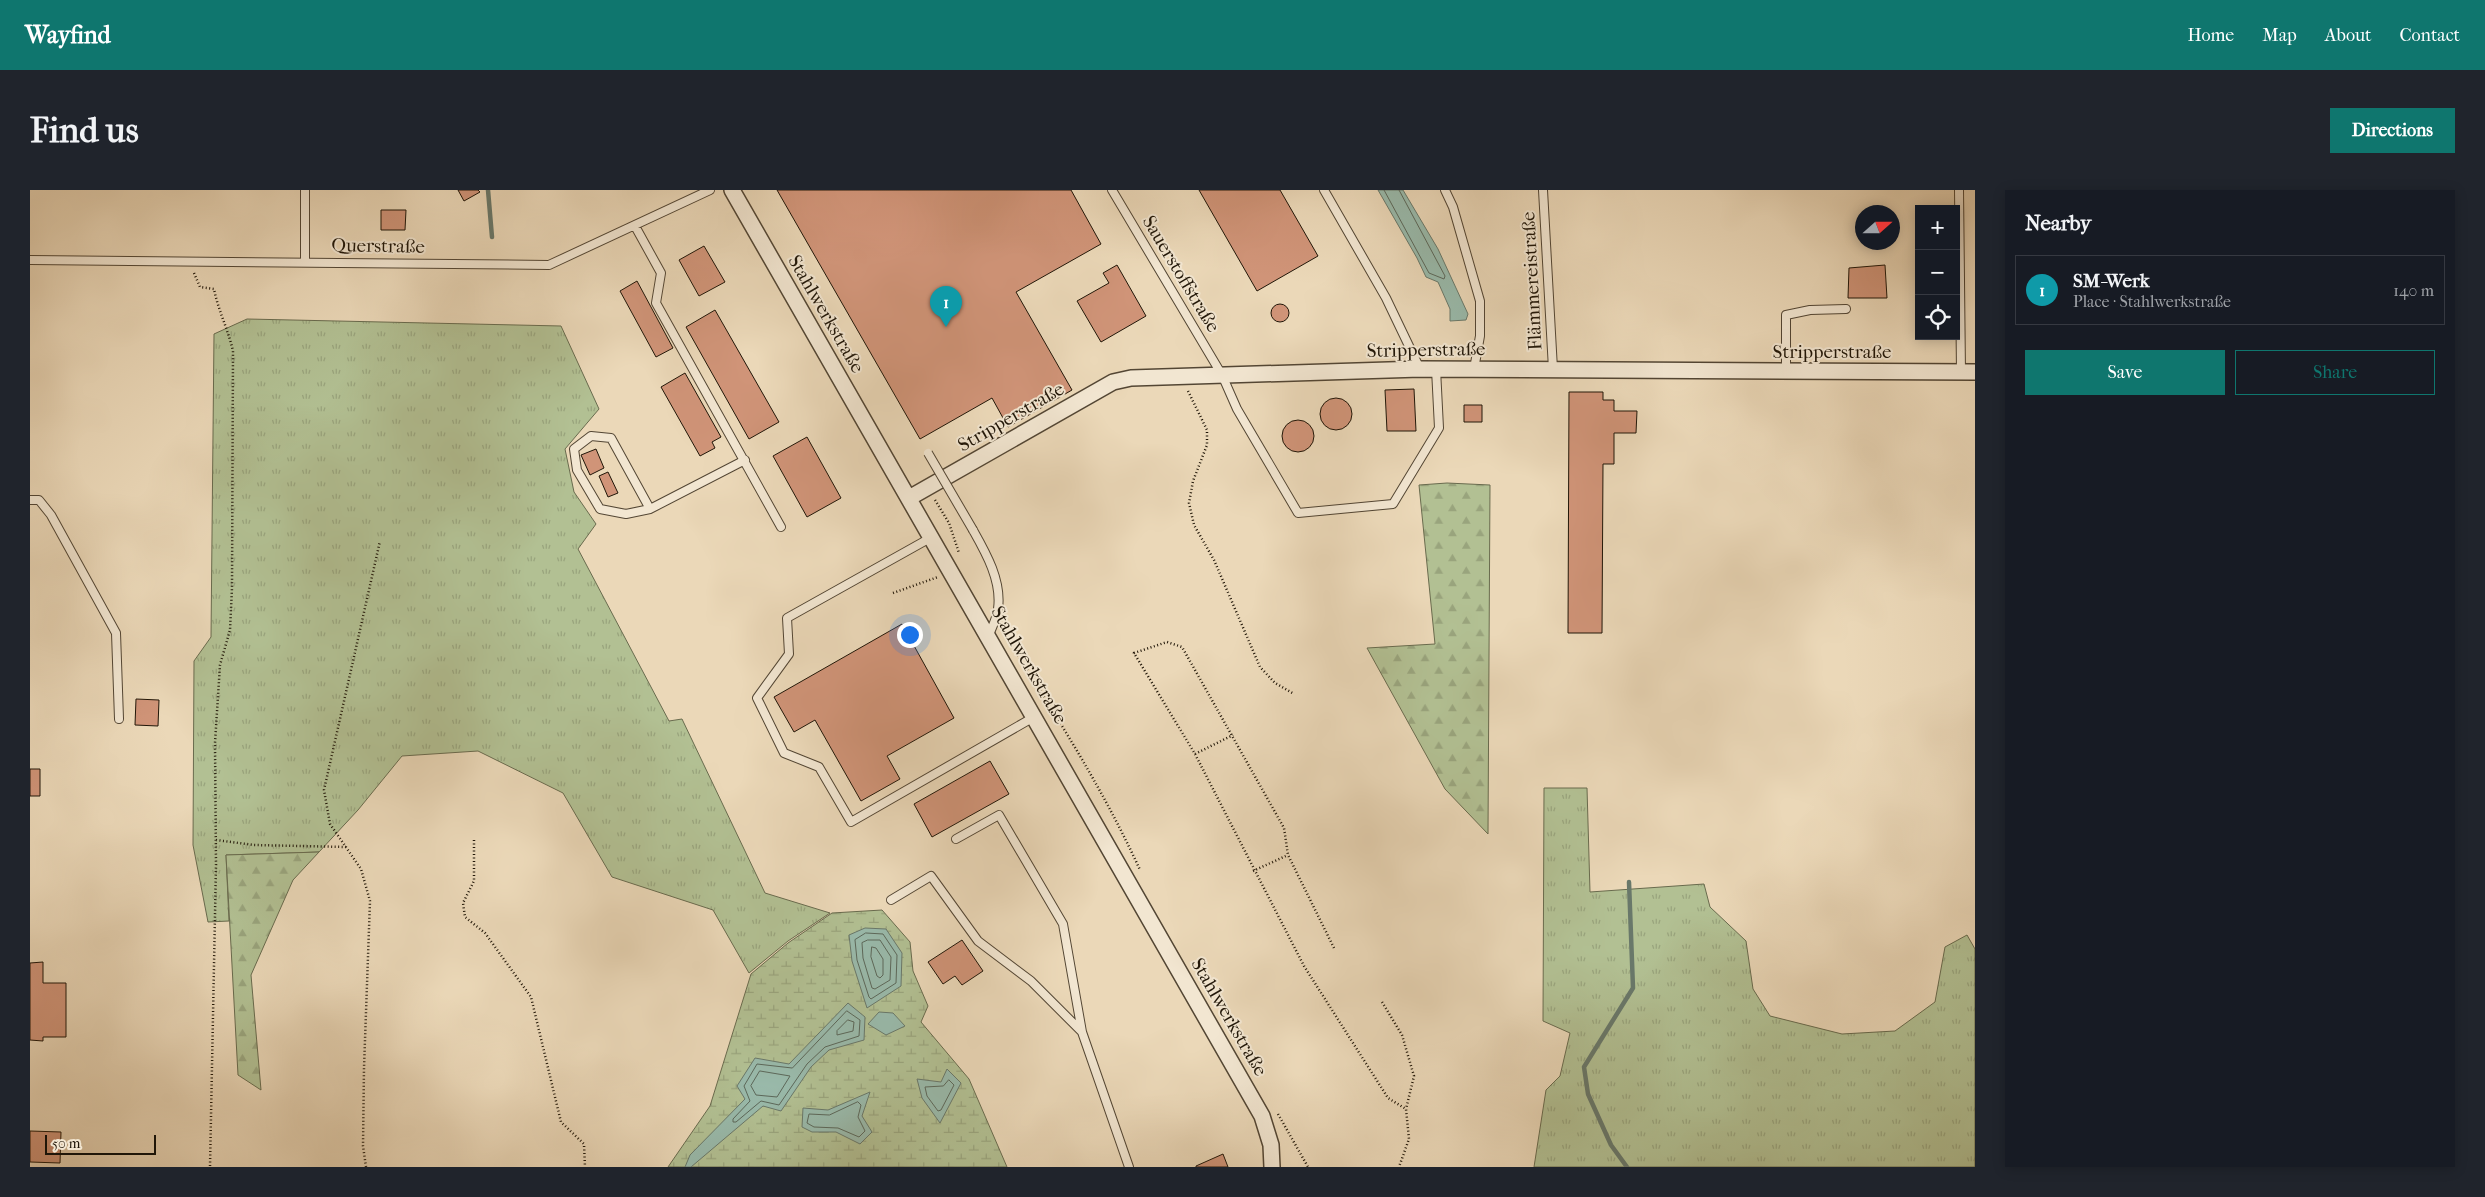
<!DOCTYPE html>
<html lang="en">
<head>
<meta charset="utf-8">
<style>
	:root { --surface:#171b24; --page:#20242c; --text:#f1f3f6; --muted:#9ea1a6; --line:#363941; --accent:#0f766e }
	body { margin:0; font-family:"IM FELL French Canon",serif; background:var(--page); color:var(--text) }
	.controls { position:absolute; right:15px; top:15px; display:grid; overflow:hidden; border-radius:0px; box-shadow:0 2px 12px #0003 }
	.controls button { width:45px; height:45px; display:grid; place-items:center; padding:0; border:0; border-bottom:1px solid var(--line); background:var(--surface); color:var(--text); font:25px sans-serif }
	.compass { position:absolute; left:1825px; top:15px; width:45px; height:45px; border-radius:50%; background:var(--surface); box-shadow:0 2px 12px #0003; rotate:69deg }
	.scale { position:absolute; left:15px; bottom:12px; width:111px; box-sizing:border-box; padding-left:5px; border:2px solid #201608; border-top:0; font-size:14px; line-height:18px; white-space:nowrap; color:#201608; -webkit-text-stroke:4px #f2e6d1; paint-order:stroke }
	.you { position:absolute; left:879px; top:444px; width:18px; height:18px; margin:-12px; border:4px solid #fff; border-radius:50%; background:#1a73e8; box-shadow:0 0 0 8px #1a73e833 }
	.badge { display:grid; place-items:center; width:32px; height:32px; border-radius:50%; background:var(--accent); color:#fff; font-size:16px; font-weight:700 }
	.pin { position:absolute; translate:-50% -41px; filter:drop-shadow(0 1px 2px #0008) }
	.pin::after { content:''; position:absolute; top:26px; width:18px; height:15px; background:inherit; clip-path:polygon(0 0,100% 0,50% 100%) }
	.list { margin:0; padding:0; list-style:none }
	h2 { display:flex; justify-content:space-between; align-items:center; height:65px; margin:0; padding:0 20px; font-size:21px }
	h2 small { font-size:16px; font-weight:400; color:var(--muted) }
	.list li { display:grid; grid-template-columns:32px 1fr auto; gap:15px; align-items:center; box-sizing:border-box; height:70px; margin:0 10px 10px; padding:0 10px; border:1px solid var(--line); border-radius:0px }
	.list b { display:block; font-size:19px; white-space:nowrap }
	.list p { margin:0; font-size:16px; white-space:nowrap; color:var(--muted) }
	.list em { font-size:16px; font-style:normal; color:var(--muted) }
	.actions { display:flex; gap:10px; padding:15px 20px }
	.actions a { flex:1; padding:11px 0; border:1px solid var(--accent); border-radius:0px; text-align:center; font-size:18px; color:var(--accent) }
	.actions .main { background:var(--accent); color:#fff }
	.icon { flex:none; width:28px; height:28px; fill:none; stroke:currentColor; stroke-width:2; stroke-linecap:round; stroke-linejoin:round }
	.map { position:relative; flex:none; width:1945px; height:977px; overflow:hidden; border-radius:0px }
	header { display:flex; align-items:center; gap:30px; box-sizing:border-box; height:70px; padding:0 25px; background:var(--accent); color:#fff }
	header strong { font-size:24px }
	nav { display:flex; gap:28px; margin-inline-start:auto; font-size:18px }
	.intro { display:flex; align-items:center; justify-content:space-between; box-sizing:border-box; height:120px; padding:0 30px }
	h1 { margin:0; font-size:35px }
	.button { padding:12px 22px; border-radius:0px; background:var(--accent); color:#fff; font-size:18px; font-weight:700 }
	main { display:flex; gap:30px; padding:0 30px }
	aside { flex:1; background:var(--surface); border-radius:0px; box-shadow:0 2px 12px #0003 }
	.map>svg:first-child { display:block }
	.grass { fill:url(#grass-tufts); stroke:#696b4e }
	.forest { fill:url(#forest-firs); stroke:#696b4e }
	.wetland { fill:url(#wetland-marsh); stroke:#696b4e }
	.water { fill:#99baab; stroke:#69786a }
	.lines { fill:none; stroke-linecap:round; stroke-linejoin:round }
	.shore { stroke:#5c685a; stroke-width:1 }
	.stream { stroke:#69786a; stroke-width:4.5 }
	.building { fill:#d09478; stroke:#201608 }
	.service-casing { stroke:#534634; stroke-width:10 }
	.minor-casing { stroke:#534634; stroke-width:18 }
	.path { stroke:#201608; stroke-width:2.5; stroke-dasharray:1 2.5; stroke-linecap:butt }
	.service { stroke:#f2e6d1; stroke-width:8 }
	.minor { stroke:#f2e6d1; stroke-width:15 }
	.service-bridge-casing { stroke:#534634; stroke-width:10; stroke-linecap:butt }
	.service-bridge { stroke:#f2e6d1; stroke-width:8 }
	.labels { text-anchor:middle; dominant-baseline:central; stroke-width:4; stroke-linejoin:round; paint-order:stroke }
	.street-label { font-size:19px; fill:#201608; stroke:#f2e6d1 }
</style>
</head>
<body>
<header>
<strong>Wayfind</strong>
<nav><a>Home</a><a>Map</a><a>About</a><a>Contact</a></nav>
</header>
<div class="intro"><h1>Find us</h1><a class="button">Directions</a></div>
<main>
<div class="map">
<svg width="1945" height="977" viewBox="0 0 1945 977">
	<defs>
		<pattern id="grass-tufts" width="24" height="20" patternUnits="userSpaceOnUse" patternTransform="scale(1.25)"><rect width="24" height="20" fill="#b2c093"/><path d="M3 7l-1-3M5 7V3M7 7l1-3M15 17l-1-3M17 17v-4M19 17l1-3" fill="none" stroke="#99a47d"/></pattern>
		<pattern id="forest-firs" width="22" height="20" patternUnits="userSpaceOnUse" patternTransform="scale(1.25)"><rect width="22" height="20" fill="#b2c093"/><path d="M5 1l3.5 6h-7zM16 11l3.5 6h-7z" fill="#99a47d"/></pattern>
		<pattern id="wetland-marsh" width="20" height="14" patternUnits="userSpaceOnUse" patternTransform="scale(1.25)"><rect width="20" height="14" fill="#b2c093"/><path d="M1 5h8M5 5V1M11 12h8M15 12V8" fill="none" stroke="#99a47d"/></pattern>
	</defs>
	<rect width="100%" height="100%" fill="#ebd8b8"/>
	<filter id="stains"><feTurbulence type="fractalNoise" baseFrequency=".004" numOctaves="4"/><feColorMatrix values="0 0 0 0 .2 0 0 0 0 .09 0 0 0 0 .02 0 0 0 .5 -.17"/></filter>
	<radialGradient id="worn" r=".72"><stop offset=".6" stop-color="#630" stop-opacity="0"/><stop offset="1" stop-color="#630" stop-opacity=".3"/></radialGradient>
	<path class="grass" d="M217,129L531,136L569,219L535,259L544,302L566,334L548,359L639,531L652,529L735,703L800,723L758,751L719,783L683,720L582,687L533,603L448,561L372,566L328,620L289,662L196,665L199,731L178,732L163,655L164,471L181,447L184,144Z
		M1514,598H1557L1560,702L1674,694L1680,717L1716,751L1723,799L1740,826L1812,844L1865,841L1905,812L1915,757L1937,745L1945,759V977H1504L1516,900L1530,886L1540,843L1513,831Z"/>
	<path class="forest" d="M1417,293L1460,295L1458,644L1415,599L1337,458L1405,454L1389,295Z
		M289,662L263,690L221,785L231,900L208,885L196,665Z"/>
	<path class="wetland" d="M852,720L880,752L883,781L898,816L891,832L939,889L977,977H638L680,916L721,784L758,753L802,723Z"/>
	<path class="water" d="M1348,0H1373L1408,59L1438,124L1436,130L1420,131V119L1408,92L1396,87L1387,68Z
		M835,738L856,739L872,763L871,796L837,818L822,771L819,745Z
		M818,813L835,827L834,850L799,860L781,877L751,921L733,916L661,977H655L660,965L715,909L707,896L725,868L759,874Z
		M849,822L863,823L875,836L856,845L838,834Z
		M917,879L931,893L910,933L892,908L887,889L911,892Z
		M840,902L832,926L842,942L830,954L806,942H782L772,937L773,918L798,920Z"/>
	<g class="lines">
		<path class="shore" d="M1354,0L1399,83L1414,89L1415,86L1369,0
			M836,743L853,744L867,765L866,793L841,809L839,807L827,770L825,750Z
			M838,750H850L861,767L860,790L845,799L842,798L833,768L832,753Z
			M842,757L846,758L853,769V785L850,788L847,786L841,767Z
			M817,821L830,830L829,846L795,857L777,874L749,915L731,911L706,932H703V929L720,911L714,896L727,874L762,878Z
			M818,830L824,832L823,841L807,845V841Z
			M730,881L760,886L747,907L726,905L721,896Z
			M919,890L924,895L911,920L908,921L897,906L895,897L913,896Z
			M828,912L831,915L828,927L835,941L829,947L808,938L784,937L777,933L779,924L799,925Z"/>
		<path class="stream" d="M458,0L462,47
			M1597,977L1581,955L1558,904L1554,877L1603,798L1599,692"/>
	</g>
	<path class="building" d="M428,0H448L450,2L434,11Z
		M747,0H1041L1071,54L986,102L1042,200L978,237L962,208L890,249Z
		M1169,0H1250L1288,66L1227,101Z
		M351,20H376L375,40H351Z
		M674,56L695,92L669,106L649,70Z
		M1087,75L1116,126L1071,152L1047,111L1079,93L1073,83Z
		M1855,75L1857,108H1818L1819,78Z
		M1886,75H1889V111H1888Z
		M607,91L643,158L626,167L590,101Z
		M1241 123a9 9 0 1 1 18 0a9 9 0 1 1-18 0Z
		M685,120L749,232L719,249L656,137Z
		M655,183L691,247L682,252L685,258L670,266L631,197Z
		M1384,199L1386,241H1357L1355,200Z
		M1539,202H1573V210H1584V221H1607L1606,243H1584V274H1573L1572,443H1538Z
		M1290 224a16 16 0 1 1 32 0a16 16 0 1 1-32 0Z
		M1434,215H1452V232H1434Z
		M1252 246a16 16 0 1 1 32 0a16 16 0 1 1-32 0Z
		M777,247L811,308L777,327L743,266Z
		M566,259L574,278L560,285L551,265Z
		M578,282L588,303L578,307L569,286Z
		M872,434L924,528L857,566L870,589L831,611L785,530L764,542L744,507Z
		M106,509L129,510L128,536L105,535Z
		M960,571L979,604L902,647L884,614Z
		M0,579H10V606H0Z
		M932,750L953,781L932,795L925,786L913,794L898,772Z
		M13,772V793H36V847H13V851L0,850V773Z
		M0,941L31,942L30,973L0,972Z
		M1193,964L1198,977H1166V976Z"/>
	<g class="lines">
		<g class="service-casing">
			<path id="service" d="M1082,0L1192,185L1207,219L1268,323L1363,314L1409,238L1406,179
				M1294,0L1356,108L1390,179
				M1415,0L1423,17L1450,111V146L1444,179
				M1513,0L1523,179
				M1929,0L1931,182
				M605,36L631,83L626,113L751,337
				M0,70L519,75L680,0
				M275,71V0
				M1756,182V125L1780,120L1816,119
				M0,310H9L21,325L86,443L89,529
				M620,319L581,248L561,246L544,259L547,280L570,319L596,324L620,319L715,270
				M943,340C956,363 972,391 968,419C967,428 962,437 959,445
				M902,347L757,428L759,464L727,508L754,563L789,577L821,632L1004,527
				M926,649L969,625L1033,734L1052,842
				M861,710L901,686L948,751L1001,791L1052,842L1099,977"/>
		</g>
		<g class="minor-casing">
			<path id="minor" d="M702,0L1232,926L1241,955L1242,977
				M879,308L1083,192L1101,188L1390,179L1945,182"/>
		</g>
		<path class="path" d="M164,83L170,97L184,99C188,120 198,139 203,161L202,398L200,440L190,475L185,553L186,675L180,977
			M1158,201L1177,240V255L1163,291L1159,313L1164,335L1184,370L1230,477L1245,493L1264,504
			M905,310L919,333L929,363
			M863,403L908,387
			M984,459C1029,530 1075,603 1110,680
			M1165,564L1203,545
			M186,650L224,655L316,657
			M444,650V691L433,713L435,727L455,743L501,807L531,932L554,954L555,977
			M1223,681L1258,665
			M1304,758L1258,665L1254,638L1152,457L1137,452L1104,463L1165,564L1274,776L1358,908L1376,919L1379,949L1369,977
			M1352,812L1372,845L1384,886L1376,919
			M1248,924L1278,977
			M336,977L333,956L334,878L340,711L331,679L300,634L294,600L350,351"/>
		<use href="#service" class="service"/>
		<use href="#minor" class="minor"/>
		<g class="service-bridge-casing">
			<path id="service-bridge" d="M898,263L943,340"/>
		</g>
		<use href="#service-bridge" class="service-bridge"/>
	</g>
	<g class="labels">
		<g class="street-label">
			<text transform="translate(348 56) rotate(1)">Querstraße</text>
			<text transform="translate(1151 84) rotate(59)">Sauerstoffstraße</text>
			<text transform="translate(1502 91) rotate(-93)">Flämmereistraße</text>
			<text transform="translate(796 124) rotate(60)">Stahlwerkstraße</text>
			<text transform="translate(1396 160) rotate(-1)">Stripperstraße</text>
			<text x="1802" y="162">Stripperstraße</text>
			<text transform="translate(981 227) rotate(-30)">Stripperstraße</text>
			<text transform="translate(999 475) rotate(60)">Stahlwerkstraße</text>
			<text transform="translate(1199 827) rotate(60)">Stahlwerkstraße</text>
		</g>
	</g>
	<rect width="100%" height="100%" filter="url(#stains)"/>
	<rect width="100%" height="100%" fill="url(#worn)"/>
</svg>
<div class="controls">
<button>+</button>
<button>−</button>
<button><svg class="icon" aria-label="locate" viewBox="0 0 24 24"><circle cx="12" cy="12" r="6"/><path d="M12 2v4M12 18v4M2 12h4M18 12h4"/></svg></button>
</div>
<svg class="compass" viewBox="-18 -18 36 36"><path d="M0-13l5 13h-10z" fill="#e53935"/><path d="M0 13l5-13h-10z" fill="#9ea1a6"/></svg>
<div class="scale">50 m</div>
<div class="you"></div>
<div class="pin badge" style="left:916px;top:137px;background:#0f9aa8">1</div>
</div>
<aside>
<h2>Nearby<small></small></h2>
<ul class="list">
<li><span class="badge" style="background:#0f9aa8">1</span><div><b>SM-Werk</b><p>Place · Stahlwerkstraße</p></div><em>140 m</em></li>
</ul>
<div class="actions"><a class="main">Save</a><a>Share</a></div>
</aside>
</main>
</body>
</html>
